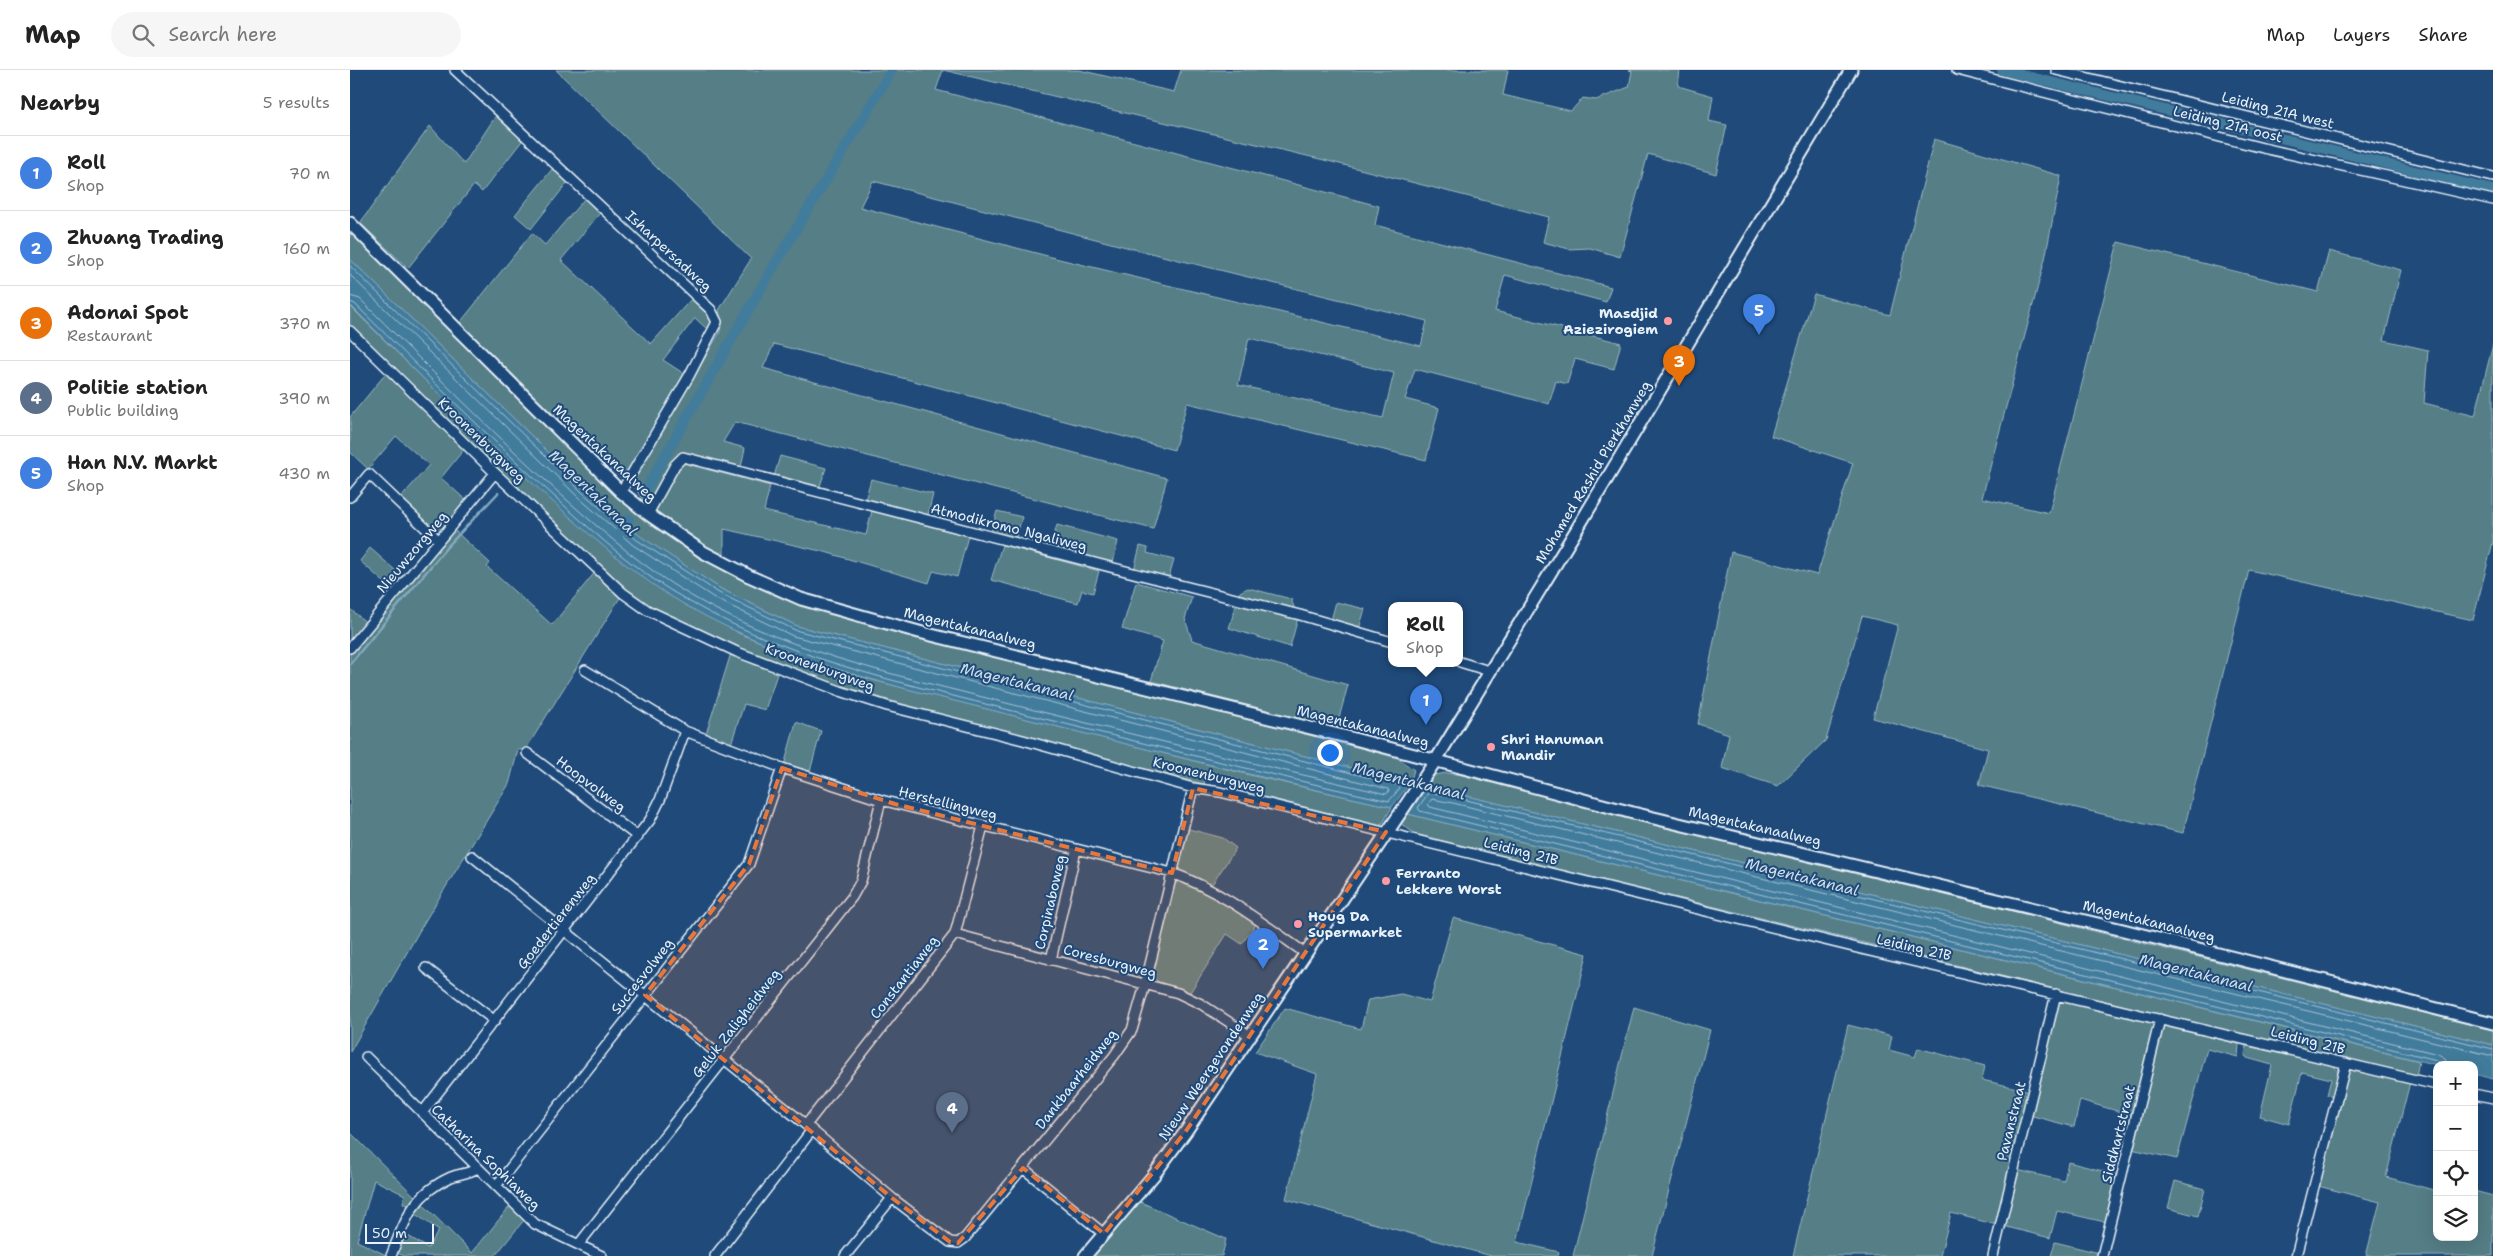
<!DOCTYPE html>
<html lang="en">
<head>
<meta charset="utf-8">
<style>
	:root { --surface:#fff; --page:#f6f6f6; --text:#222; --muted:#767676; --line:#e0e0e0; --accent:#0f766e }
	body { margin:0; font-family:"Shantell Sans",sans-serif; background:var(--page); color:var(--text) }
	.controls { position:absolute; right:15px; bottom:15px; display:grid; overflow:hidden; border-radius:10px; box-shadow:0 5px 20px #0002 }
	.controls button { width:45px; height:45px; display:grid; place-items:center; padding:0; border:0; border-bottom:1px solid var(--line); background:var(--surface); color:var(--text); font:25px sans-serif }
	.scale { position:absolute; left:15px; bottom:12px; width:69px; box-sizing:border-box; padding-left:5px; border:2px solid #e8f1f8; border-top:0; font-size:14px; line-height:18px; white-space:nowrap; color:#e8f1f8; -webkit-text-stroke:4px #1f4a7a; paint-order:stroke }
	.you { position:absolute; left:979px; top:682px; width:18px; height:18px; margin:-12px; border:4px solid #fff; border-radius:50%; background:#1a73e8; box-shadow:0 0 0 8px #1a73e833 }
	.badge { display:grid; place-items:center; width:32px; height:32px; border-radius:50%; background:var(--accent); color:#fff; font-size:16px; font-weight:700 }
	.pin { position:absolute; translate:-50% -41px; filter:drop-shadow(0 1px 2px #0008) }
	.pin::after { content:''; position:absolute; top:26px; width:18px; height:15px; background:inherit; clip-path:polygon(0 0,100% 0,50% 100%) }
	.popup { position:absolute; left:1038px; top:532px; width:75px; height:65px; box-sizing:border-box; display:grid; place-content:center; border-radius:10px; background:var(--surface); filter:drop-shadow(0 1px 4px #0005); font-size:16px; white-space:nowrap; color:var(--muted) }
	.popup b { font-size:19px; color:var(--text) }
	.popup::after { content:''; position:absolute; left:50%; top:100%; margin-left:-10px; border:10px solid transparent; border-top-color:var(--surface) }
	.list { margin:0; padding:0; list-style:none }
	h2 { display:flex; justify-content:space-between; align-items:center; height:65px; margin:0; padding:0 20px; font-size:21px }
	h2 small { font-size:16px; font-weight:400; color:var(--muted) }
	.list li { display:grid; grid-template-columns:32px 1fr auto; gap:15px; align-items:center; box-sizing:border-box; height:75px; padding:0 20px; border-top:1px solid var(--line) }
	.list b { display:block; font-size:19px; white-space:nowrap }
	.list p { margin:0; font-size:16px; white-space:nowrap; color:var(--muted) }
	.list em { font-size:16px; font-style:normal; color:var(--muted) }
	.icon { flex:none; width:28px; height:28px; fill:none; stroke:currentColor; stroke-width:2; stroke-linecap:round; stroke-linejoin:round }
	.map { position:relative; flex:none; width:2143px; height:1186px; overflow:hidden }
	header { display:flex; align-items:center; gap:30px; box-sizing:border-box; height:70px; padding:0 25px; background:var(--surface); border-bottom:1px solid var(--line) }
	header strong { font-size:24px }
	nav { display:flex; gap:28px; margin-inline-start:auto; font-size:18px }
	.search { width:350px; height:45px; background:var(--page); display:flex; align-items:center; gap:12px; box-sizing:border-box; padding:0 18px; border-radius:28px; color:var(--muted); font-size:19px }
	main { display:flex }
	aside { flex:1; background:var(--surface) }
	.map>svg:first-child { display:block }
	.green { fill:#547e86; stroke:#9eb8bf; fill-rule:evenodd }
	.water { fill:#427b9c; stroke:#84aac1 }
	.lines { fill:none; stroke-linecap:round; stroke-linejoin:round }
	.shore { stroke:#a6c2d3; stroke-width:1 }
	.stream { stroke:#84aac1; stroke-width:2.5 }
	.canal { stroke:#427b9c; stroke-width:10 }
	.minor-casing { stroke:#e8f1f8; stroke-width:12 }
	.tertiary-casing { stroke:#e8f1f8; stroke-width:15 }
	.minor { stroke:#1f4a7a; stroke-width:9 }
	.tertiary { stroke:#1f4a7a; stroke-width:11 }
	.marked { fill:#e8773b; fill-opacity:0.2; stroke:#e8773b; stroke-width:4; stroke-dasharray:10 6; stroke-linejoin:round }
	.poi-dot { fill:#ff9aa2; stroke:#1f4a7a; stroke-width:2 }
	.labels { text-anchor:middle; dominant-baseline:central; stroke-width:4; stroke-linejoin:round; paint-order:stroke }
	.street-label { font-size:14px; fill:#e8f1f8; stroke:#1f4a7a }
	.poi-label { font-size:14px; font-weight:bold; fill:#e8f1f8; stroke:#1f4a7a; text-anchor:start }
	.water-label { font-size:15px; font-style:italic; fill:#cfdfea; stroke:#1f4a7a }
</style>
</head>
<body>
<header>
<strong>Map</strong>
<div class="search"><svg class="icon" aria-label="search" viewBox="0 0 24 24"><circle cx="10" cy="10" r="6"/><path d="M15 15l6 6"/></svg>Search here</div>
<nav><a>Map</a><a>Layers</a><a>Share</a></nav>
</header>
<main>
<aside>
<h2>Nearby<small>5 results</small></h2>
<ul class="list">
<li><span class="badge" style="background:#3f7fe0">1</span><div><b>Roll</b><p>Shop</p></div><em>70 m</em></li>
<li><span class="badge" style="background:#3f7fe0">2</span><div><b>Zhuang Trading</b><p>Shop</p></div><em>160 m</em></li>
<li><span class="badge" style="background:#e8710a">3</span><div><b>Adonai Spot</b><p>Restaurant</p></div><em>370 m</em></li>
<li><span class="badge" style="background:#5c6f8a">4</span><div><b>Politie station</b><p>Public building</p></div><em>390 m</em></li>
<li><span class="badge" style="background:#3f7fe0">5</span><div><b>Han N.V. Markt</b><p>Shop</p></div><em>430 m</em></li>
</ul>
</aside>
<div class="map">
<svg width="2143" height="1186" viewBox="0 0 2143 1186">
	<rect width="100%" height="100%" fill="#1f4a7a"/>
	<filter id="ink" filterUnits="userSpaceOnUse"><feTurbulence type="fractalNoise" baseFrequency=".02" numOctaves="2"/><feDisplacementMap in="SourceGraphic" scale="10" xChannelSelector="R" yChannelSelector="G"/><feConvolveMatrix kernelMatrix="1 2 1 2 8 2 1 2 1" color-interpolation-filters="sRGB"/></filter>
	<g filter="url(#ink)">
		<path class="green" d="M206,0H729L824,22L831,0H1158L1153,25L1221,41L1233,28L1246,30L1279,17L1282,1L1279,0H1330L1328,16L1363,26L1359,51L1377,55L1366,104L1298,84L1270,187L1240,178L1219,179L1193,172L1199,147L974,90L593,0L586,20L1029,136L1025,155L1261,217L1256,232L1155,205L1145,241L1271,273L1264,299L1225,289L1217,314L1206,311L1199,334L1065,299L1055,329L1089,338L1076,390L837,333L824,380L424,274L413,298L817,408L803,459L385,352L373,372L395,378L390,402L332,386L299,435L293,430L283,415L285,406L370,262L371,250L369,240L401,189ZM523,111L780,178L1077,251L1071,276L709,189L510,137ZM899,268L1044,303L1033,348L888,315Z
			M147,44L172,71L132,122L124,115L58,198L10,153L80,56L114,94Z
			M1584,69L1711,106L1695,189L1632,428L1699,443L1768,172L1968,222L1979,181L2051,200L2034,270L2078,280L2074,333L2125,346L2143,274V472L2123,550L1899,500L1833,763L1629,715L1638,679L1523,648L1548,555L1512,546L1476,670L1428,716L1372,698L1379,664L1348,654L1381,482L1467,505L1503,393L1421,366L1464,224L1540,245Z
			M203,98L218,112L181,159L165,145Z
			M235,128L250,143L211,190L301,274L343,227C354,238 366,245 359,261L345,248L313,290L336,305L274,410L200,343L109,254L182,163L195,175Z
			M0,161L252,411L296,449L349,487L458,538L1046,687L1064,700L1060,713L447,556L371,519L291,467L236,419L0,189Z
			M0,236L87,322L388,563L461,592L526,611L904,706L1042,737L1033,753L1023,755L900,724L902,714L857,702L854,714C776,694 698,673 620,652C504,622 383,589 280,525L78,333L0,256Z
			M37,302L115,378L91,408L117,431L92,462H85L50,429L79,395L46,366L18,399L0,382V347Z
			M430,386L476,398L468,422L423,410Z
			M333,393L420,416L414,441L516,465L522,441L618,466L607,507L583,501L579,513L475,482L374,459V486L345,471L306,443L304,438L328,396Z
			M521,409L583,424L577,449L514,434Z
			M647,441L672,447L665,472L640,465Z
			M707,455L768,471L762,498L699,481Z
			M103,459L140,493L137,497L202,555L246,501L271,526L176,679L168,680L159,714L75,851L0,982V583Z
			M652,475L749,501L743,523L732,520L728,533L641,510Z
			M790,476L798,478L797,483L824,490L817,514L783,504Z
			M20,478L54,508L44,521L10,491Z
			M786,512L842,527L835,549L842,570L998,615L986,659L801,611L813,571L772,559Z
			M898,518L941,529L948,548L940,577L879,558L890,522Z
			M986,532L1015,539L1008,562L980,554Z
			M0,539L18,554L0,575Z
			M381,583L428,601L415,640L394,634L381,674L356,664Z
			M446,652L471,661L459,705L434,696Z
			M1096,703L1113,705L2143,960V975L1076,716L1085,705Z
			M1058,744L2069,991L2066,1006L1067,765L1051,754Z
			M835,758L873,768L886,778L861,816L831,802L829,798Z
			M831,810L872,829L906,854L892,874L877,864L839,924L807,911L802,906L823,815Z
			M1103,848L1237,884L1167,1172L1209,1182L1208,1186H1141L936,1129L967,1004L905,982L935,938L1011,959L1018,930L1051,924L1080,932Z
			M1712,928L1793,948L1805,956L1784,1046L1730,1030L1724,1057L1679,1045L1708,930Z
			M1284,937L1360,960L1302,1186H1223Z
			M1814,954L1886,969L1889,974L1888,987L1857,979L1827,1089L1781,1079L1811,958Z
			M1498,955L1542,966L1539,980L1565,987L1568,978L1635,996L1632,1010L1680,1021L1647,1155L1601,1143L1590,1186H1443Z
			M1896,974L1984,995L1989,1005L1983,1027L1977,1025L1981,1009L1952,1002L1939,1054L1910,1046L1922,995L1897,988L1895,986Z
			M1998,999L2060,1012L2036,1107L2087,1121V1167H2124V1121L2143,1126V1186H2016L2030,1132L1968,1116Z
			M0,1062L122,1183L160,1136L174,1150L145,1186H55L46,1183L53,1163L78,1178L89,1160L62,1142L63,1137L53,1133L55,1125L24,1110L7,1171L38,1186H0Z
			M1718,1092L1768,1105L1755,1152L1707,1141L1700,1168L1653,1156L1667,1100L1714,1111Z
			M1825,1111L1855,1119L1848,1146L1818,1138Z
			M788,1131L876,1169L872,1186H743Z
			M1705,1172L1749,1183L1748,1186H1701Z"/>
		<path class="water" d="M0,189L236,419L290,466L371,519L447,556L1060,713L1042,737C916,709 791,678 665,646C546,616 423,591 317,524C275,497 239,464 202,431C132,368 66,301 0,235Z
			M1076,716L2143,975V1009L2124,1004V995H2087L1058,744Z"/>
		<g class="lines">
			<path class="shore" d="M0,196L233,423L287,470L369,523L445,560L1048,715L1050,718L1039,731C916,704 793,673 671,643C550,612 426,587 320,520C278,494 242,461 205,427C136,365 71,299 5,234L0,232
				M0,205L228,427L283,475L366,529L443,566L1038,719L1039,722L1036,724C912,696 788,666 664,635C548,605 425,581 322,514C281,487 245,455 208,422C140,360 75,294 10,229L0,226
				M2092,995L2087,990L1070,741L1068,738L1079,722L1104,727L2143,979
				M2098,995L2095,988L2088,984L1080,737L1078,734L1082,729L1103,733L2143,986"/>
			<path class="stream" d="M0,594L96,478L148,423"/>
			<path class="canal" d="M1652,0L2143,120
				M296,419L418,206L542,0
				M268,465L279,449"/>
			<g class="minor-casing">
				<path id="minor" d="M105,0L361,240L367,252L339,306L271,422
					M1607,0L1913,78L2143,130
					M1706,0L2143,107
					M0,261L145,403L273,523L297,540L387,582L490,621L537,636L673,670L843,718L870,722L1511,879L2087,1015
					M0,427L19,404L89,471
					M298,444L325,395L333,387L830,515L950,545L1042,572
					M0,578L145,403
					M1110,592L1139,601
					M235,600L335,661L432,698L531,730L822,803C872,821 912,853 955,883
					M177,683L288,767
					M122,786L456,1055L542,1128L600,1172L608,1173L615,1168L764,986L782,960L795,915L843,718
					M605,864L828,923L851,934L899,965
					M701,890L726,780
					M76,898L145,951
					M16,987L185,1154L252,1186
					M2124,1024L2143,1028
					M72,1043L300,750L310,730L335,661
					M456,1055L605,864L633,756
					M673,1098L754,1164
					M146,1116L399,794L432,698
					M229,1174L502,827L511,811L531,730
					M41,1186C55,1150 63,1124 101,1107C110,1103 119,1104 127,1098
					M365,1186L462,1060
					M495,1186L542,1128
					M1643,1186L1706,924
					M1752,1186L1810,949
					M1946,1186L1996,993"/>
			</g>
			<g class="tertiary-casing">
				<path id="tertiary" d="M0,153L271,422L298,444L353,482L399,506L451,529L569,562L997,667L1283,743L1773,860L2143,953
					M735,1186L803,1106L836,1061L1086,690L1227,459L1501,0"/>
			</g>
			<use href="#minor" class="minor"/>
			<use href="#tertiary" class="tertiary"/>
		</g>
	</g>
	<path class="marked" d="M432,698L545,734L822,803L843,718L1036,762L836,1061L754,1164L673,1098L608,1173L600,1172L542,1128L295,925L399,794Z"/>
	<g class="poi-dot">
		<circle cx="1318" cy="251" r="5"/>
		<circle cx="1141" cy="677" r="5"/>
		<circle cx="1036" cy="811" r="5"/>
		<circle cx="948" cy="854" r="5"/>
	</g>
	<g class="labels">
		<g class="street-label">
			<text transform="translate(1928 40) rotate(14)">Leiding 21A west</text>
			<text transform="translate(1878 54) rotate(14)">Leiding 21A oost</text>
			<text transform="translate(319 181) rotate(43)">Isharpersadweg</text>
			<text transform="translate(132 370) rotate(44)">Kroonenburgweg</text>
			<text transform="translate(255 383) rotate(43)">Magentakanaalweg</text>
			<text transform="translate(1243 402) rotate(-59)">Mohamed Rashid Pierkhanweg</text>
			<text transform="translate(659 457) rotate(14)">Atmodikromo Ngaliweg</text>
			<text transform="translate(62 482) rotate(-50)">Nieuwzorgweg</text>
			<text transform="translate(620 558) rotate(14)">Magentakanaalweg</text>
			<text transform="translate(470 597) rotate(20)">Kroonenburgweg</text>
			<text transform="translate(1013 656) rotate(14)">Magentakanaalweg</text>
			<text transform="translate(859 705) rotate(14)">Kroonenburgweg</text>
			<text transform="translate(241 714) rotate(37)">Hoopvolweg</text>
			<text transform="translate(598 733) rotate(14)">Herstellingweg</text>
			<text transform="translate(1405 756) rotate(13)">Magentakanaalweg</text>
			<text transform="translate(1171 781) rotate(14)">Leiding 21B</text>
			<text transform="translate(700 832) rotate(-77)">Corpinaboweg</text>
			<text transform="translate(206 851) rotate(-52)">Goedertierenweg</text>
			<text transform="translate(1799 851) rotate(14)">Magentakanaalweg</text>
			<text transform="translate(1564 877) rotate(13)">Leiding 21B</text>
			<text transform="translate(760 891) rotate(15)">Coresburgweg</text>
			<text transform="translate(292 906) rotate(-52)">Succesvolweg</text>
			<text transform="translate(554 907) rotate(-52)">Constantiaweg</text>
			<text transform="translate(386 953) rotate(-52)">Geluk Zaligheidweg</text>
			<text transform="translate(1958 970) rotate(14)">Leiding 21B</text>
			<text transform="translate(861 996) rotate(-56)">Nieuw Weergevondenweg</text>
			<text transform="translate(726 1009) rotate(-52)">Dankbaarheidweg</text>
			<text transform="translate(1661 1051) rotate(-76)">Pavanstraat</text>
			<text transform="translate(1768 1064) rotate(-76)">Siddhartstraat</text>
			<text transform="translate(136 1087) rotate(44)">Catharina Sophiaweg</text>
		</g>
		<g class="poi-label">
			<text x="1308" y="243" text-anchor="end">Masdjid<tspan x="1308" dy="16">Aziezirogiem</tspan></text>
			<text x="1151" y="669">Shri Hanuman<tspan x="1151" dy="16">Mandir</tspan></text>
			<text x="1046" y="803">Ferranto<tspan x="1046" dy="16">Lekkere Worst</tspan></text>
			<text x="958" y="846">Houg Da<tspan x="958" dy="16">Supermarket</tspan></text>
		</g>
		<g class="water-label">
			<text transform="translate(243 423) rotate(44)">Magentakanaal</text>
			<text transform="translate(667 612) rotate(14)">Magentakanaal</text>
			<text transform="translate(1059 711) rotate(14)">Magentakanaal</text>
			<text transform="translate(1452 807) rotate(14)">Magentakanaal</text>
			<text transform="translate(1846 903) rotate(14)">Magentakanaal</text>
		</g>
	</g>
</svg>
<div class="controls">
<button>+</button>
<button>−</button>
<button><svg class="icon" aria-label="locate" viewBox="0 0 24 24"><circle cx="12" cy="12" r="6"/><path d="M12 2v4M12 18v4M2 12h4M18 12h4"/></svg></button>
<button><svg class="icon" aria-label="layers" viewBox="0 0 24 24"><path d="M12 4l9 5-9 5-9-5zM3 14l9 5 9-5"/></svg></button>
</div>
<div class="scale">50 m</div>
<div class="you"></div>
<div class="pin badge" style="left:1076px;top:655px;background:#3f7fe0">1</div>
<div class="popup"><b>Roll</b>Shop</div>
<div class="pin badge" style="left:913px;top:899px;background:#3f7fe0">2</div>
<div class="pin badge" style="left:1329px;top:316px;background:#e8710a">3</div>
<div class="pin badge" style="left:602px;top:1063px;background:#5c6f8a">4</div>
<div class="pin badge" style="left:1409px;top:265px;background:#3f7fe0">5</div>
</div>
</main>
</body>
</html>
